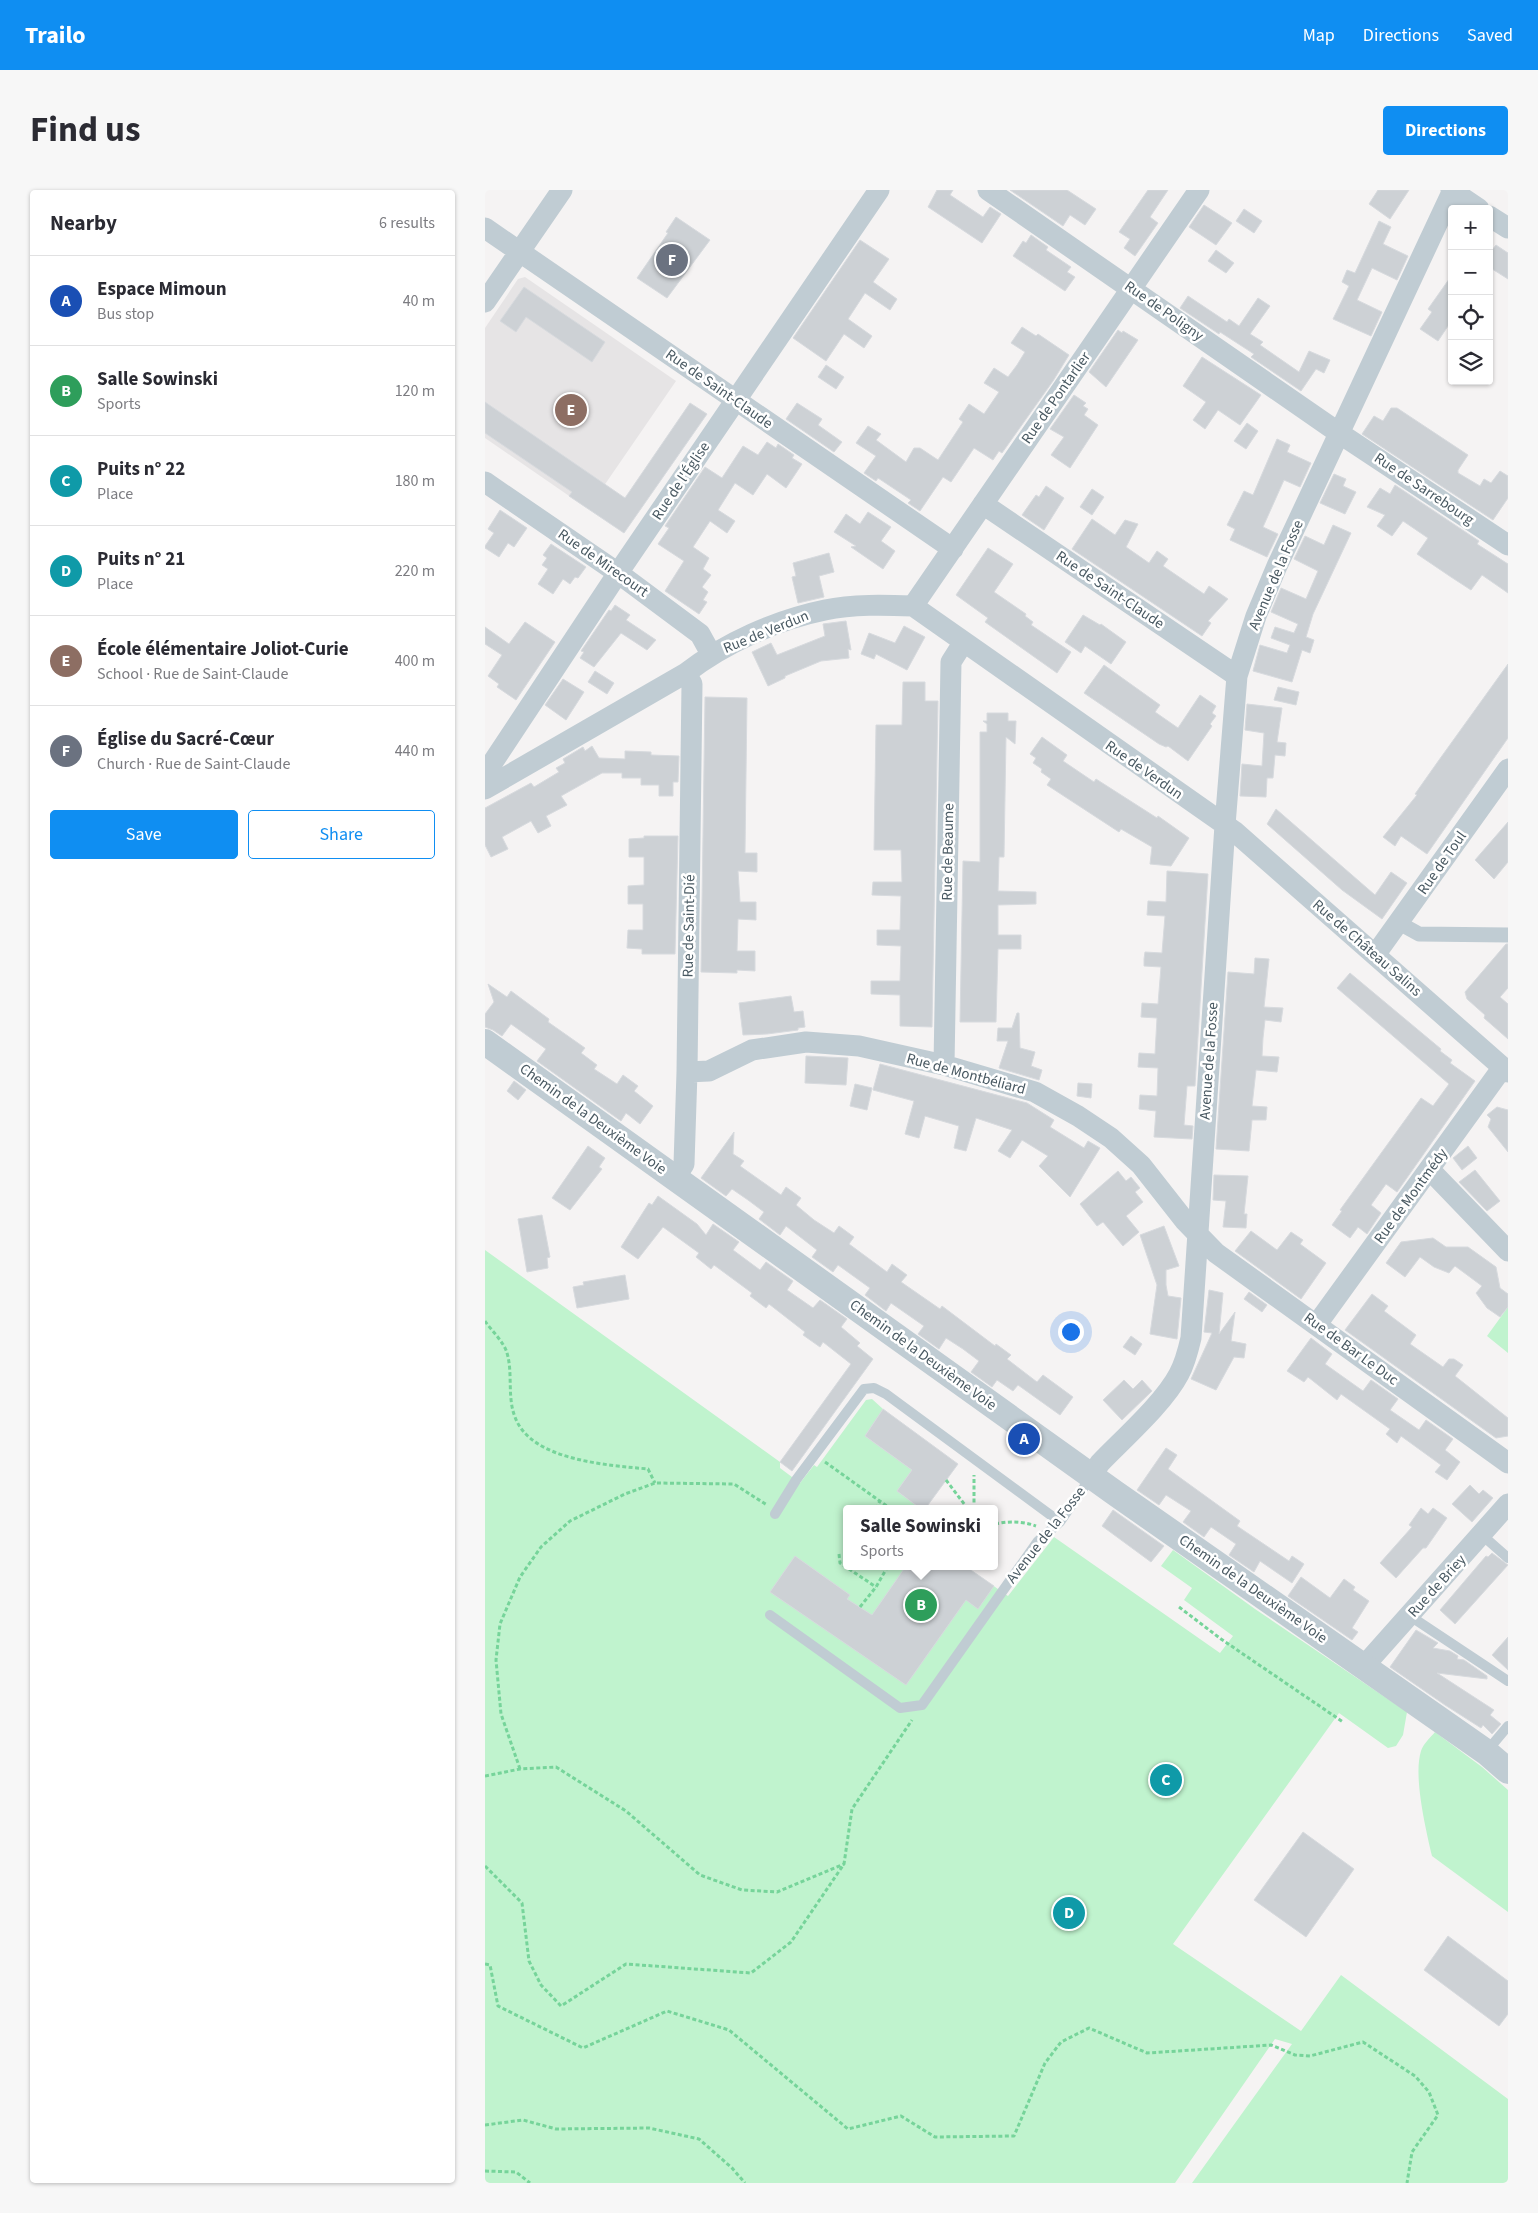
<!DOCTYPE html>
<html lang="en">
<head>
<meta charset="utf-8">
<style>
	:root { --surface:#fff; --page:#f7f7f7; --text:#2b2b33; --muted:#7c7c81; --line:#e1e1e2; --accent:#0f8ef2 }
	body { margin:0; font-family:"Source Sans 3",sans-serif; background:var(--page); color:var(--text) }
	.controls { position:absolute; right:15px; top:15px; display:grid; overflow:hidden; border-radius:5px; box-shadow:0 1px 4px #0004 }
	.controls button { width:45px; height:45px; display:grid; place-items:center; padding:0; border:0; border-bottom:1px solid var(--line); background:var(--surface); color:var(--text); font:25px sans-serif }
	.you { position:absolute; left:585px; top:1141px; width:18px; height:18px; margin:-12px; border:4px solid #fff; border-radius:50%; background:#1a73e8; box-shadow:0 0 0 8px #1a73e833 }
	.badge { display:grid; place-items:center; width:32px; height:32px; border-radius:50%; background:var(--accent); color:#fff; font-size:16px; font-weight:700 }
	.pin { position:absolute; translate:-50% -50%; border:2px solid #fff; box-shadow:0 1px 5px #0006 }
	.popup { position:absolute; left:358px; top:1315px; width:155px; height:65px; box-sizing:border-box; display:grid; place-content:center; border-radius:5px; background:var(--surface); filter:drop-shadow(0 1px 4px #0005); font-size:16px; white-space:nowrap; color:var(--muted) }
	.popup b { font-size:19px; color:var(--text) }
	.popup::after { content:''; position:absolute; left:50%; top:100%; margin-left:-10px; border:10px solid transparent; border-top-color:var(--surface) }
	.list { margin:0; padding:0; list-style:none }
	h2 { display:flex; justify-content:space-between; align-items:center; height:65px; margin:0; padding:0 20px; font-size:21px }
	h2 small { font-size:16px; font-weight:400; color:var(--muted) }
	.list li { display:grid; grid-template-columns:32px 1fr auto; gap:15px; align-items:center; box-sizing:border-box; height:90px; padding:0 20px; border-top:1px solid var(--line) }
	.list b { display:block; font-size:19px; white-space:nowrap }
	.list p { margin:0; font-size:16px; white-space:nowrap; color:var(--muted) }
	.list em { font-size:16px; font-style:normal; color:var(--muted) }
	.actions { display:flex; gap:10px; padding:15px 20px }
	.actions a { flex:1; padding:11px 0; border:1px solid var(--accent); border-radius:5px; text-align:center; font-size:18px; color:var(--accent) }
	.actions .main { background:var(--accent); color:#fff }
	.icon { flex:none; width:28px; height:28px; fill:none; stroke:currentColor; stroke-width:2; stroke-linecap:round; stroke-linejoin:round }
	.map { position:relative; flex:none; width:1023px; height:1993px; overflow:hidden; border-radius:5px }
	header { display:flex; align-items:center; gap:30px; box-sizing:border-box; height:70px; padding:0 25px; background:var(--accent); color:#fff }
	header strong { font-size:24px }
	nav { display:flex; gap:28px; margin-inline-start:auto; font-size:18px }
	.intro { display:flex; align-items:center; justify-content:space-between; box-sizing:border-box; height:120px; padding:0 30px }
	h1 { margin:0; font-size:35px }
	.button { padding:12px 22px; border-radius:5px; background:var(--accent); color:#fff; font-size:18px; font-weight:700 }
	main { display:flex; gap:30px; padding:0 30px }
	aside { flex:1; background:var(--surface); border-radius:5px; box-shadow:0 1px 4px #0004 }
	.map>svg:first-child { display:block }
	.education { fill:#e6e4e5 }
	.green { fill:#c0f3ce }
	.building { fill:#cdd1d5; stroke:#d7dade }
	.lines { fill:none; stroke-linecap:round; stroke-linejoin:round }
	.path { stroke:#76d49a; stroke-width:3; stroke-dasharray:4 2.5; stroke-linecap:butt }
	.service { stroke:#c0ccd3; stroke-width:10 }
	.pedestrian { stroke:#c0ccd3; stroke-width:15 }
	.minor { stroke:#c0ccd3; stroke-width:21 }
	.tertiary { stroke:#c0ccd3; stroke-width:26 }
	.labels { text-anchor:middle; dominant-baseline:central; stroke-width:5; stroke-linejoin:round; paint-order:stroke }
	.street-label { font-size:15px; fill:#495962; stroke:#fff }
</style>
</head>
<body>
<header>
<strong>Trailo</strong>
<nav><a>Map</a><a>Directions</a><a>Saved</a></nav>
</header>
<div class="intro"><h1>Find us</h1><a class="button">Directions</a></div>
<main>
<aside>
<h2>Nearby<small>6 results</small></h2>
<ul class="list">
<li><span class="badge" style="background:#1a4fb4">A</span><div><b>Espace Mimoun</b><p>Bus stop</p></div><em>40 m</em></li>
<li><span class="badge" style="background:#2e9e5b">B</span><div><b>Salle Sowinski</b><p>Sports</p></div><em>120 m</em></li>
<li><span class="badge" style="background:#0f9aa8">C</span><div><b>Puits n° 22</b><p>Place</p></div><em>180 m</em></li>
<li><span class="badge" style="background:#0f9aa8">D</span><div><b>Puits n° 21</b><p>Place</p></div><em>220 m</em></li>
<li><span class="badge" style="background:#8d6e63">E</span><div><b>École élémentaire Joliot-Curie</b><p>School · Rue de Saint-Claude</p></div><em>400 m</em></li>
<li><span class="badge" style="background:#6b7280">F</span><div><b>Église du Sacré-Cœur</b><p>Church · Rue de Saint-Claude</p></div><em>440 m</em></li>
</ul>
<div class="actions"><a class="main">Save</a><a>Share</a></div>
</aside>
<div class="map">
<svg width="1023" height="1993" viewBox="0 0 1023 1993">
	<rect width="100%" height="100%" fill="#f5f3f3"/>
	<path class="education" d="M40,87L191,191L103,319L0,248V138L33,89Z"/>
	<path class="green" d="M0,1060L295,1272V1278L315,1293L329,1275L332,1277L381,1210L387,1209L398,1219L380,1246L427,1280L412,1301L436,1319H362V1376H480L523,1406L569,1347L735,1463L748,1446L699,1410L707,1398L676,1376L688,1360L770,1419L922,1522L918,1545L911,1556L903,1558L854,1523L688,1754L816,1841L856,1785L1023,1909V1993H707L807,1854L790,1849L690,1993H0Z
		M1023,1117V1163L1002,1146Z
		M950,1542L997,1577L1023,1600V1722L947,1666C941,1640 928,1586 936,1561C938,1554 946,1547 950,1542Z"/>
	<path class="building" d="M452,0H468L465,5L498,27L505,17L516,24L497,53L443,17Z
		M525,0H582L611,19L600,35L585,25L578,36Z
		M663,0H683L665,27L673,33L650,66L639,58L645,49L634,42Z
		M893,0H924L905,29L884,14Z
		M719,15L747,33L731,55L704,37Z
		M759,19L777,31L769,43L751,31Z
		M191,27L225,50L182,108L152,88L183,43L181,42Z
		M894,31L906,37L898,54L923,66L912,90L887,78L872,110L897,122L886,146L848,129L864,96L857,92L862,80L870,83Z
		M546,45L563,57L561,60L586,77L582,82L590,87L580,101L528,66L538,51L541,53Z
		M375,50L404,69L388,92L412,109L405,120L380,103L363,129L387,146L379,158L359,144L341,171L308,148Z
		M1011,55L1023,63V89L1004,77V64Z
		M731,60L749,73L741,83L723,71Z
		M967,85V130L953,151L935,139L947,122L943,119Z
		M39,97L120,152L107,172L41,127L31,142L15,131Z
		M703,106L742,132L744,129L754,136L773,108L785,116L765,144L778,152L775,155L814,182L824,161L845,170L839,183L831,179L816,201L766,167L769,164L735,142L734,144L695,118Z
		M537,137L551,146L553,144L584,165L568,191L517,263L514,261L508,270L489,258L466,292L458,287L435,321L423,313L426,310L393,288L391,291L379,283L391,266L371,253L383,236L396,244L391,250L421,272L429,258H435L453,270L478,232L474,229L484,214L499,224L514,202L499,193L509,178L523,187L532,175L540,162L526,153Z
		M633,140L637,143L638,141L653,150L621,197L604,182Z
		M717,167L776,205L755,235L733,220L720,239L708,230L721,212L698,196Z
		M341,175L359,187L351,199L333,187Z
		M589,205L601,213L598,216L603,219L599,225L613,235L585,278L566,265L579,247L565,239Z
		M0,212L140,308L205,213L222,224L139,343L84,306L87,302L0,243Z
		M312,213L337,229L333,235L357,252L349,262L301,229Z
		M906,218H912L983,265L973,280V283L995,296L999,289L1006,293L1015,281L1023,286V308L1008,330L877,244L889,226L898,231Z
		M762,233L773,241L761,259L749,251Z
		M792,249L805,255L802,262L826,273L815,297L799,290L778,337L793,344L782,367L745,350L750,339L742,335L759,301L768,305Z
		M282,252L291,258L293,254L309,265L307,268L317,274L301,298L282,284L268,305L250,293L233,320L250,331L242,343L225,331L208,357L224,368L218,379L226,385L217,397L223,402L218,410L222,412L214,424L180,401L199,371L173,354L184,338L180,336L220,277L237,288L258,256L273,265Z
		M849,284L861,289L858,296L871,302L860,324L835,313Z
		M910,295L994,351L992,354L1023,374V403L997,385L986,400L966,387L932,364L943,348L918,331L907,346L892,336L900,325L882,317L895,298L905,304Z
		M561,296L579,308L559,340L537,325L551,305L554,307Z
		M607,299L619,307L607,325L595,317Z
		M15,320L42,338L29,357L23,353L14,367L0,358V356L9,343L3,339Z
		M383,322L406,337L396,351L410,361L398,379L366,357L371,356L349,342L361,324L375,334Z
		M607,329L630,345L640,330L653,334L641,357L664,373L672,361L683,369L678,376L719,404L724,396L743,409L723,431L726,433L717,446L587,359Z
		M848,335L866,343L828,424L821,447L829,450L825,463L817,460L807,492L768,481L775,455L802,463L805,455L786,448L790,437L809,443L813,434L786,422L796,398L821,409L833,381L809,369L820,346L839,355Z
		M66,354L101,377L93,388L90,387L85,394L78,389L68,404L53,394L63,379L57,375L62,368L58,365Z
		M503,358L528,374L509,402L541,424L540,426L548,432L546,435L586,462L572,483L500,432L503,428L471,405Z
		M344,363L349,382L334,386L339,407L313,413L307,387L311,386L308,373Z
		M130,415L145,425L141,430L171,450L162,460L136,443L109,477L95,468L99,462L96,461L124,420L126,421Z
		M598,425L615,435L616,434L641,452L626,474L600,456L596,463L580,452Z
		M361,431L366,460L363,459L364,468L336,471L300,486V488L283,496L267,462L286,453L292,465L340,446L338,434Z
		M40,432L70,452L31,510L12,497L14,494L3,486L17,465L0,454V437L24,454Z
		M419,436L440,447L422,480L391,464L389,469L376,464L384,443L410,453Z
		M1023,474V548L942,664L916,646L910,656L898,647L932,605L930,604L954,570Z
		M619,475L675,515L670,522L693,538L715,505L731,516L727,523L731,526L725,534L727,536L703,571L683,556L681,557L674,554L599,503Z
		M110,481L129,493L122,504L103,492Z
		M78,489L99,502L81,530L60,515Z
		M418,492H440V511H453L447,837L415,836V805L386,804V791H415L416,756L392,755V740H415L416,706L387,705L388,692H417L416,660H389L391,535H417Z
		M793,497L814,502L811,515L789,510Z
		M220,507L262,508L260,663H272V682L253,681L255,712H271V730L253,729L252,761H270V781L252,780V783L216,782Z
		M762,514L797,518L792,552L801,553L800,566L790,565L788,588H782L781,607L755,606L757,574L777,576L779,543L760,540Z
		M502,523H523V531H531L530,554L521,547L519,667H514L513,701L551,702V714L513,715V745H536V759H513L511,832H475L478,671L495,672V542H502V534L498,531H502Z
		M557,547L582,565L578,571L609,592L611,589L672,628L673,626L704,648L686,676L665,674L667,657L636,639L634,642L562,595L566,589L556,582L557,579L548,573L551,568L545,564Z
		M107,556L114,568L140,569V561L166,562V565L194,566L193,592H188V606H174V595H156V588H137V583H117L76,606L82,615L61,626L66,636L53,643L46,631L17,647L23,659L6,667L0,655V618L46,593L49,597L74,582L71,578L80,573L78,569L98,557L100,561Z
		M791,619L890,705L906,682L922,693L897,729L857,700L782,634Z
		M1023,632V672L1009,689L990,670Z
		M159,646H193L190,764H157V759L142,758L143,740H158V714H143V696L159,695V667H144V649L159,648Z
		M682,681L723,684L710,896H702L699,935L708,936L707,949L669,947L671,921L654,919L655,905L672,906L673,878L653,877L654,863L670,864L672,828L656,827L657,813L673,814L676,777L659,776V769L660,762L677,763L680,726L662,725L663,711L681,712Z
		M1021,754H1023V798L1015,807L1023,814V849L999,828L1000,825L982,809L980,802Z
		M770,768L784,769L779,817L798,818L796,832L780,830L778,848L777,866L794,867L792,882L771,880L767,916L782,917L781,930H767L764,961L731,959L743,782L769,784Z
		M865,783L956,859L955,861L967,870L965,873L990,891L912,1002L901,994L886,1015L896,1023L882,1044L873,1037L865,1048L847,1035L857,1021L855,1020L936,908L948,916L964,894L852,798Z
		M3,794L22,807L26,801L64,829L63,832L100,858L96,863L112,875L109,879L132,894L138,885L153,896L149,901L168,916L155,934L141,923L136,931L52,871L61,859L26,834L17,846L8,840L0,837V824L9,812Z
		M306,806L309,822L318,821L320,837L313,838V840L282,844L258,845L254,813Z
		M532,823H534L535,858L550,862L546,876L557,880L554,890L514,878L523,851H512L513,838H527Z
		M321,866L363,868L361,895L320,893Z
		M395,874L542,913L569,930L565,937L599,958L603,951L615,958L585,1007L554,976L563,966L537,950L525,968L513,961L527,940L491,928L481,961L469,958L474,936L440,926L434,948L420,944L429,911L388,900Z
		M29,891L41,900L33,910L22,901Z
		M593,893L607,894L606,908L592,906Z
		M370,894L387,898L382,920L365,916Z
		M1012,917L1023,920V962L1003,937L1006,929L1002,925Z
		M249,942L248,964L259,971L255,976L296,1005L301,997L316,1008L311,1015L329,1030L349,1043L354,1036L369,1047L364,1054L402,1082L407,1074L422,1085L416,1092L455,1119L457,1116L510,1156L511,1154L526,1165L522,1169L552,1192L558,1185L588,1207L575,1225L533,1195L528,1201L512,1190L507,1197L486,1182L494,1171L478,1159L461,1148L454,1159L433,1144L439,1136L406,1113L401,1121L380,1105L385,1098L353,1075L348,1082L327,1067L332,1060L301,1036L295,1045L274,1029L279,1022L263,1010L247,999L241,1006L216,988Z
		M103,956L120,968L114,977L117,979L85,1020L67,1008Z
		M983,956L992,968L977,980L968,968Z
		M990,980L1015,1011L1002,1021L974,992Z
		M633,981L641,991L646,987L655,998L650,1002L658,1012L641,1026L654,1042L638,1056L618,1032L612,1036L595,1014Z
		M729,985L763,986L759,1024H762L761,1038L738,1037L741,1011L728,1010Z
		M173,1006L212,1034L221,1045L228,1034L254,1052L248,1060L275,1080L281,1072L308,1091L302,1100L328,1118L335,1110L362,1129L356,1137L375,1153L372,1156L388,1169L307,1281L295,1272L366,1174L338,1152L335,1157L318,1145L320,1142L284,1114L281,1118L265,1106L267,1103L229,1075L226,1079L211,1067L214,1063L178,1037L153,1069L136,1057L164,1013L167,1015Z
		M57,1025L65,1067L62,1068L63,1078L42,1082L33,1029Z
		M679,1036L694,1076L681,1080V1095L683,1106L696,1108L692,1149L665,1144L672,1095L655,1045Z
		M766,1041L792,1060L806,1042L818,1050L815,1054L841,1073L816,1109L750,1061Z
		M948,1048L961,1057H983L1011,1077L1015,1098L1023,1104V1117L1015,1127L1002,1118L991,1103L997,1096L970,1076L964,1083L949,1077L935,1067L920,1087L901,1073L916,1052Z
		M140,1085L144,1109L92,1118L88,1097L99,1095L98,1092Z
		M724,1100L738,1103L734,1144L750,1122L746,1151L761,1154L759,1168L749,1167L731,1200L706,1189L727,1143L719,1142Z
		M764,1102L782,1115L777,1122L759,1109Z
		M887,1104L903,1116L899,1121L931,1145L925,1154L958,1177L964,1169H969L978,1175L970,1186L1023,1228V1246L1011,1248L860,1140Z
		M646,1146L657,1154L650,1165L638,1157Z
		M826,1148L847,1164L840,1174L878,1201L886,1190L913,1209L905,1220L934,1240L941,1230L968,1249L960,1260L975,1272L962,1290L950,1282L956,1275L916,1246L912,1253L901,1244L905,1239L856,1204L852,1210L823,1187L819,1192L802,1181Z
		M639,1190L648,1199L657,1190L667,1201L637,1230L618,1210Z
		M398,1219L473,1274L440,1319H436L412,1301L427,1280L380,1246Z
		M681,1258L692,1265L683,1279L755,1331L752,1336L804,1371L807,1366L819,1374L807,1393L775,1371L769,1382L744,1365L751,1354L726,1337L719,1347L698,1332L706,1321L681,1305L674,1315L652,1300Z
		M985,1295L994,1304L998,1300L1008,1308L987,1332L967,1314Z
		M936,1318L943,1324L948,1318L962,1328L941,1358H938L911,1388L895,1373L927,1337L924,1335Z
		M628,1320L679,1356L666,1372L617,1336Z
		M1007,1363L1023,1375L970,1434L955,1420L1001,1366L1003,1367Z
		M310,1366L365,1405L362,1409L387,1425L421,1376H480L509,1396L493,1419L481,1410L421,1495L285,1402Z
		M816,1387L845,1408L859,1389L870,1397L868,1400L884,1411L867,1438L873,1442L867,1450L803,1406Z
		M931,1440L953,1453L948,1458L965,1461L973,1466L972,1469L979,1470L1002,1486V1489L952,1483L1009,1520L1005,1525L1016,1534L1007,1544L998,1535L996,1538L960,1515L905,1477Z
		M1023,1447V1480L1007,1465Z
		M818,1642L869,1679L821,1747L769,1710Z
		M963,1746L1023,1791V1824L1014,1836L939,1780Z"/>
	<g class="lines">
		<path class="path" d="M0,1131C6,1140 19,1152 22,1163C28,1183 22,1207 30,1227C46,1271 123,1275 163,1279L170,1293
			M340,1272L406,1319
			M461,1290L483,1319
			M391,1319L395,1311
			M489,1319V1285
			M510,1334C524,1331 537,1331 551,1336
			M354,1364L355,1373L391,1397
			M375,1417L391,1397L403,1376
			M694,1417L736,1449L858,1532
			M35,1579L16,1524L11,1470L15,1434L35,1387L56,1357L85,1331L140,1304L170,1293L249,1294L282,1315
			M0,1586L35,1579L71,1577L141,1621L215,1685L257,1700L292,1702L359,1674
			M0,1676L37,1713L44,1771L56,1795L76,1816L141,1774L266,1783L306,1752L359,1674L367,1619L427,1530
			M0,1774L5,1775L13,1816L98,1858L182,1821L244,1840L363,1939L416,1926L450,1947L529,1946L560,1873L576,1852L604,1838L662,1863L786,1855L810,1865L825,1866L878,1852L930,1886L944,1902L953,1925L927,1962L922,1993
			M0,1935L38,1930L71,1939L164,1938L214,1949L247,1978L260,1993
			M0,1981L31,1982L45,1993"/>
		<path class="service" d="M290,1324L311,1290L379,1199L389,1198L401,1204L575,1332
			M997,1345L1023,1368
			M285,1425L415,1518L437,1515L553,1351L575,1332L606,1287
			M925,1426L1023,1491
			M1002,1561L1023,1536"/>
		<path class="pedestrian" d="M914,733L934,744L1023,745"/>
		<path class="minor" d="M503,0L854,243L1023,355
			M966,0L994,19
			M1004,26L1023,38
			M0,38L468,359
			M0,112L77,0
			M0,292L133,383L215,444L226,464
			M498,314L752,486
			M428,416L714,0
			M0,584L133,383L394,0
			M0,599L201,483C240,453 291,430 340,420C368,414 400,415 428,416L749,641L1023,882
			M890,765L1023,579
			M459,875L466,472L478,453
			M202,882L224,881L267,860L321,852L374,856L459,875L550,902L593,926L626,948L656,975L700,1031L731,1063L1023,1273
			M945,980L1023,1061
			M190,988L199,974L202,882L207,494L201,483
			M832,1134L1018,877
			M606,1286L615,1273C638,1249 679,1213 694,1184C700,1173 703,1161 706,1148L740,635L752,486L771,426L792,376L968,0
			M879,1476L1023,1314"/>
		<path class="tertiary" d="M0,852L630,1303L1001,1562L1023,1581"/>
	</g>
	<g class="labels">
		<g class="street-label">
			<text transform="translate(679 121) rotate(35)">Rue de Poligny</text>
			<text transform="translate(234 199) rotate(35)">Rue de Saint-Claude</text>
			<text transform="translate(571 208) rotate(-55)">Rue de Pontarlier</text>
			<text transform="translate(196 291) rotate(-56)">Rue de l'Église</text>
			<text transform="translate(939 299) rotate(34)">Rue de Sarrebourg</text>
			<text transform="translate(118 373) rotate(35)">Rue de Mirecourt</text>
			<text transform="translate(791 385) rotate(-67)">Avenue de la Fosse</text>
			<text transform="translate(625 400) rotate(34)">Rue de Saint-Claude</text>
			<text transform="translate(281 442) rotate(-22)">Rue de Verdun</text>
			<text transform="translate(659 580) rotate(35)">Rue de Verdun</text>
			<text transform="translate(463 662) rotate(-89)">Rue de Beaume</text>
			<text transform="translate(957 673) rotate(-55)">Rue de Toul</text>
			<text transform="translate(204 736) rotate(-89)">Rue de Saint-Dié</text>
			<text transform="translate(882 758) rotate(41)">Rue de Château Salins</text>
			<text transform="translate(724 871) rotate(-86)">Avenue de la Fosse</text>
			<text transform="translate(481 884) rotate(15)">Rue de Montbéliard</text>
			<text transform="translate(108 929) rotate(36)">Chemin de la Deuxième Voie</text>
			<text transform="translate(926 1006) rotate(-54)">Rue de Montmédy</text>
			<text transform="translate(866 1159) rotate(36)">Rue de Bar Le Duc</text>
			<text transform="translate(438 1165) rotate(36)">Chemin de la Deuxième Voie</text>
			<text transform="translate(561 1345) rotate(-52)">Avenue de la Fosse</text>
			<text transform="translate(952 1396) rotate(-48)">Rue de Briey</text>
			<text transform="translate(768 1399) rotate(35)">Chemin de la Deuxième Voie</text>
		</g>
	</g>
</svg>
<div class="controls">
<button>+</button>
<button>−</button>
<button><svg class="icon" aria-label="locate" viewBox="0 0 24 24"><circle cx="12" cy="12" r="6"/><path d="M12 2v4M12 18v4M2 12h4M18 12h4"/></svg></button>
<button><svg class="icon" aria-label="layers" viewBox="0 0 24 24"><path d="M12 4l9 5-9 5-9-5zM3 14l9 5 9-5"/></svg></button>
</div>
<div class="you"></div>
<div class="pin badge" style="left:539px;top:1249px;background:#1a4fb4">A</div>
<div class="pin badge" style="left:436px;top:1415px;background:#2e9e5b">B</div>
<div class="popup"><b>Salle Sowinski</b>Sports</div>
<div class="pin badge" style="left:681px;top:1590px;background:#0f9aa8">C</div>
<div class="pin badge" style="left:584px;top:1723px;background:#0f9aa8">D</div>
<div class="pin badge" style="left:86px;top:220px;background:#8d6e63">E</div>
<div class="pin badge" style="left:187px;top:70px;background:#6b7280">F</div>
</div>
</main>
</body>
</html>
